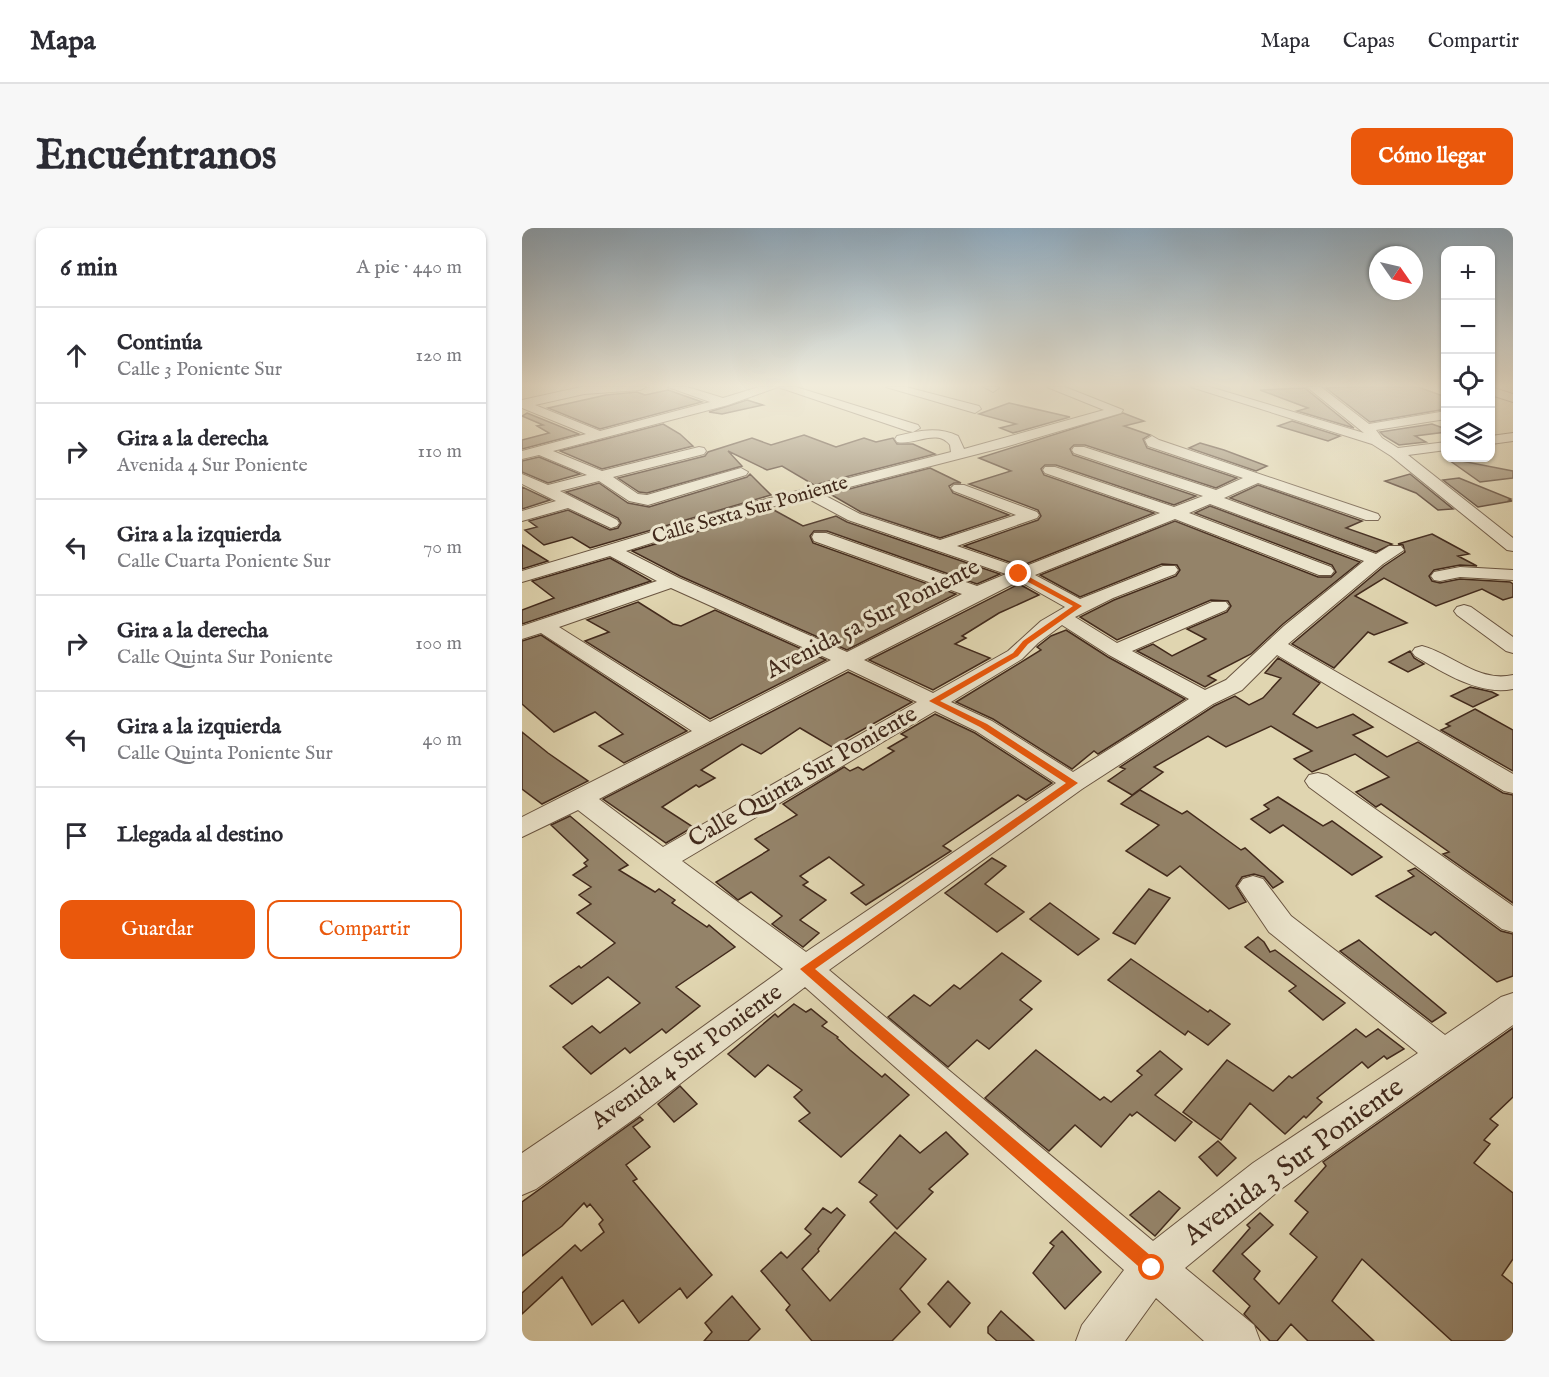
<!DOCTYPE html>
<html lang="es">
<head>
<meta charset="utf-8">
<style>
	:root { --surface:#fff; --page:#f7f7f7; --text:#2b2b33; --muted:#7c7c81; --line:#e1e1e2; --accent:#ea580c }
	body { margin:0; font-family:"IM FELL English",serif; background:var(--page); color:var(--text) }
	.controls { position:absolute; right:18px; top:18px; display:grid; overflow:hidden; border-radius:12px; box-shadow:0 2px 4px #0004 }
	.controls button { width:54px; height:54px; display:grid; place-items:center; padding:0; border:0; border-bottom:2px solid var(--line); background:var(--surface); color:var(--text); font:30px sans-serif }
	.compass { position:absolute; left:847px; top:18px; width:54px; height:54px; border-radius:50%; background:var(--surface); box-shadow:0 2px 4px #0004; rotate:124deg }
	.stop { position:absolute; width:18px; height:18px; margin:-14px; border:4px solid #ea580c; border-radius:50%; background:#fff }
	.stop.end { background:#ea580c; border-color:#fff; box-shadow:0 2px 6px #0008 }
	.list { margin:0; padding:0; list-style:none }
	h2 { display:flex; justify-content:space-between; align-items:center; height:78px; margin:0; padding:0 24px; font-size:26px }
	h2 small { font-size:20px; font-weight:400; color:var(--muted) }
	.list li { display:grid; grid-template-columns:39px 1fr auto; gap:18px; align-items:center; box-sizing:border-box; height:96px; padding:0 24px; border-top:2px solid var(--line) }
	.list b { display:block; font-size:22px; white-space:nowrap }
	.list p { margin:0; font-size:20px; white-space:nowrap; color:var(--muted) }
	.list em { font-size:20px; font-style:normal; color:var(--muted) }
	.actions { display:flex; gap:12px; padding:18px 24px }
	.actions a { flex:1; padding:14px 0; border:2px solid var(--accent); border-radius:12px; text-align:center; font-size:21px; color:var(--accent) }
	.actions .main { background:var(--accent); color:#fff }
	.icon { flex:none; width:33px; height:33px; fill:none; stroke:currentColor; stroke-width:2; stroke-linecap:round; stroke-linejoin:round }
	.map { position:relative; flex:none; width:991px; height:1113px; overflow:hidden; border-radius:12px }
	header { display:flex; align-items:center; gap:36px; box-sizing:border-box; height:84px; padding:0 30px; background:var(--surface); border-bottom:2px solid var(--line) }
	header strong { font-size:28px }
	nav { display:flex; gap:33px; margin-inline-start:auto; font-size:21px }
	.intro { display:flex; align-items:center; justify-content:space-between; box-sizing:border-box; height:144px; padding:0 36px }
	h1 { margin:0; font-size:42px }
	.button { padding:15px 27px; border-radius:12px; background:var(--accent); color:#fff; font-size:21px; font-weight:700 }
	main { display:flex; gap:36px; padding:0 36px }
	aside { flex:1; background:var(--surface); border-radius:12px; box-shadow:0 2px 4px #0004 }
	.map>svg:first-child { display:block }
	.building { fill:#948369; stroke:#422a1c; stroke-width:1.5 }
	.lines { fill:none; stroke-linecap:round; stroke-linejoin:round }
	.minor-casing { stroke:#6a5541; stroke-width:2 }
	.minor { fill:#ebe4cc; fill-rule:evenodd }
	.route { fill:#ea580c }
	.labels { text-anchor:middle; dominant-baseline:central; stroke-width:6; stroke-linejoin:round; paint-order:stroke }
	.far-street-label { font-size:20px; fill:#422a1c; stroke:#ebe4cc }
	.street-label { font-size:24px; fill:#422a1c; stroke:#ebe4cc }
	.near-street-label { font-size:28px; fill:#422a1c; stroke:#ebe4cc }
</style>
</head>
<body>
<header>
<strong>Mapa</strong>
<nav><a>Mapa</a><a>Capas</a><a>Compartir</a></nav>
</header>
<div class="intro"><h1>Encuéntranos</h1><a class="button">Cómo llegar</a></div>
<main>
<aside>
<h2>6 min<small>A pie · 440 m</small></h2>
<ul class="list">
<li><svg class="icon" aria-label="ahead" viewBox="0 0 24 24"><path d="M12 20V5M6 11l6-6 6 6"/></svg><div><b>Continúa</b><p>Calle 3 Poniente Sur</p></div><em>120 m</em></li>
<li><svg class="icon" aria-label="right" viewBox="0 0 24 24"><path d="M7 20v-9h11M14 6l5 5-5 5"/></svg><div><b>Gira a la derecha</b><p>Avenida 4 Sur Poniente</p></div><em>110 m</em></li>
<li><svg class="icon" aria-label="left" viewBox="0 0 24 24"><path d="M17 20v-9H6M10 6l-5 5 5 5"/></svg><div><b>Gira a la izquierda</b><p>Calle Cuarta Poniente Sur</p></div><em>70 m</em></li>
<li><svg class="icon" aria-label="right" viewBox="0 0 24 24"><path d="M7 20v-9h11M14 6l5 5-5 5"/></svg><div><b>Gira a la derecha</b><p>Calle Quinta Sur Poniente</p></div><em>100 m</em></li>
<li><svg class="icon" aria-label="left" viewBox="0 0 24 24"><path d="M17 20v-9H6M10 6l-5 5 5 5"/></svg><div><b>Gira a la izquierda</b><p>Calle Quinta Poniente Sur</p></div><em>40 m</em></li>
<li><svg class="icon" aria-label="arrive" viewBox="0 0 24 24"><path d="M6 21V4h12l-3 4 3 4H6"/></svg><div><b>Llegada al destino</b></div></li>
</ul>
<div class="actions"><a class="main">Guardar</a><a>Compartir</a></div>
</aside>
<div class="map">
<svg width="991" height="1113" viewBox="0 0 991 1113">
	<rect width="100%" height="100%" fill="#e0d5b0"/>
	<filter id="stains"><feTurbulence type="fractalNoise" baseFrequency=".00333" numOctaves="4"/><feColorMatrix values="0 0 0 0 .2 0 0 0 0 .09 0 0 0 0 .02 0 0 0 .5 -.17"/></filter>
	<radialGradient id="worn" r=".72"><stop offset=".6" stop-color="#630" stop-opacity="0"/><stop offset="1" stop-color="#630" stop-opacity=".3"/></radialGradient>
	<path class="building" d="M828,159H896L924,169V181L848,194L804,160Z
		M783,160L784,161L832,200L775,183L786,180L738,162Z
		M146,162L180,174L78,201L26,180L84,167L115,164L123,167Z
		M225,172L241,177L200,186L187,184Z
		M487,175L548,189L491,205L478,200L494,196L457,186Z
		M5,185L57,206L0,221V212L27,205L15,198L21,197L0,188Z
		M601,185L622,193L602,198L628,207L621,211L625,220L715,250L694,260L563,217H552L548,221L551,227L674,268L652,277L534,237H523L519,241L522,247L632,285L499,338L442,318L516,292L519,288L516,282L447,256L489,243L457,230Z
		M770,193L818,208L806,213L756,198Z
		M141,196L158,206L171,218L80,241L38,223Z
		M910,196L924,201V204L893,208L904,214L877,217L862,208L858,204Z
		M282,207L314,219L342,210L354,214L371,210L375,216H391L413,226L292,257L260,238L245,242L206,223L220,238L125,265L117,264L96,250L183,228L186,224L230,210L249,217Z
		M678,215L702,222L745,238L734,243L667,220Z
		M17,229L58,246L26,255L0,244V233Z
		M924,230L991,243V250L958,254Z
		M408,240L439,255H432L427,258L431,265L487,287L418,310L339,284L308,266Z
		M228,246L249,267L68,320L50,309L22,317L3,302L15,299L7,293L46,282L88,302L96,300L99,295L96,290L44,264L77,255L106,275L127,279L225,249Z
		M888,246L931,281L916,282L894,265L863,253Z
		M937,250L989,271L987,272L990,273L956,279L921,252Z
		M736,257L840,293L824,300L870,316L854,324L708,270Z
		M0,259L28,272L0,281Z
		M688,278L838,334L761,396L729,426L686,448L694,452L683,459L615,423L631,416L650,428L684,411L665,401L705,384L709,378L706,373L689,372L595,412L558,389L592,372L654,348L658,342L655,337L640,336L558,369L518,347L653,293L796,349H809L814,344L810,337L673,285Z
		M250,281L281,298L314,288L325,294L478,346L455,356L305,303H292L288,308L291,315L434,366L325,422L158,348L110,323Z
		M910,306L947,326L936,328L955,338L938,337L912,342L907,348L910,353L918,355L938,351L988,354L991,356V369L981,372L960,361L914,378L862,350L833,368L885,395L852,407L846,404L812,440L770,416L862,338L883,324L881,317L876,316Z
		M0,317L26,333L0,341Z
		M88,330L129,353L0,396V382L32,370L10,353Z
		M497,356L517,367L477,385L440,408L444,410L433,416L468,430L411,462L347,432Z
		M116,374L151,396L159,398L193,382L304,432L188,491L63,413L87,404L65,392Z
		M544,402L586,429L663,471L576,526L572,523L550,541L471,491L434,474L519,422L515,419L529,408Z
		M19,407L165,503L102,535L77,518L101,506L73,484L32,504L0,476V413Z
		M888,423L892,430L902,436L886,444L867,434Z
		M756,430L798,455L771,486L795,500L831,486L851,499L831,507L865,529L896,514L981,565L991,567V675L921,626L927,624L859,576L854,579L834,564L867,549L833,526L790,544L772,531L790,523L749,498L704,519L686,508L632,539L641,544L610,567L586,553L603,541L598,539L692,478L713,468L727,477L741,470L759,450L743,445Z
		M326,444L390,474L310,519L278,500L239,526L220,516L179,542L193,550L177,559L174,557L140,579L171,599L144,615L81,571Z
		M948,459L970,464L976,467L951,479L929,468Z
		M953,481L991,502V543L919,502L928,498L924,496Z
		M413,486L453,505L530,555L504,572L496,567L421,618L429,623L344,677L329,665L342,657L307,629L278,648L286,654L281,657L304,672L278,692L297,705L281,719L250,696L260,688L229,664L216,672L194,654L247,622L233,611L275,587L261,576L322,539L328,543L336,539L341,542L372,523L366,520L385,509L379,506Z
		M0,504L26,525L66,553L20,576L0,561Z
		M618,562L660,586L665,583L719,622L723,620L761,654L751,660L742,649L732,646L720,649L714,658L724,674L707,681L658,638L645,648L604,623L637,597L599,576Z
		M756,569L801,598L810,593L860,629L830,647L761,597L748,605L729,591L747,581L742,577Z
		M48,588L106,637L97,642L133,664L137,661L153,672L150,675L185,699L187,697L213,719L154,759L178,778L144,805L140,801L108,825L103,820L69,846L41,819L70,798L78,805L118,775L86,749L50,776L28,758L57,738L59,740L93,715L55,685L69,676L57,667L69,659L51,647L65,638L62,635L66,632L29,597Z
		M470,630L484,638L463,656L502,684L475,704L423,665Z
		M893,640L979,703L991,706V748L975,754L913,704L909,707L854,668L892,648L886,643Z
		M627,661L648,670L613,716L591,705Z
		M528,675L577,711L556,727L508,691Z
		M736,709L742,714L748,724L753,722L823,775L801,792L767,763L774,758L723,719Z
		M837,712L924,785L910,794L818,723Z
		M480,725L519,753L498,772L510,781L467,821L455,812L426,839L366,789L392,767L408,778L432,757L438,761Z
		M609,731L686,784L688,782L708,796L686,817L666,803L663,807L586,752Z
		M272,776L284,784L289,781L305,794L300,798L316,809L315,810L328,822L360,849L363,846L387,867L319,929L277,893L288,885L272,869L280,862L246,837L233,849L206,826L253,786L256,789Z
		M991,800V869L968,891L976,897L962,912L968,916L952,935L991,965V1031L980,1047L991,1056V1113H930L840,1031L810,1073L852,1113H786L769,1096L755,1113H748L722,1086L728,1078L691,1043L728,1000L725,997L738,985L751,997L720,1026L738,1043L732,1051L757,1076L795,1029L768,1006L786,984L773,973L804,938L801,934Z
		M834,801L844,809L856,801L882,821L865,831L862,828L846,840L840,834L795,870L800,874L784,890L782,888L763,906L728,875L699,912L661,884L705,832L751,863L767,848L770,850Z
		M514,822L578,872L582,869L589,874L620,847L615,843L638,823L660,841L633,867L670,894L653,913L615,884L610,888L608,886L579,919L553,897L527,923L463,870Z
		M158,858L175,876L152,894L136,876Z
		M118,889L121,892L111,899L128,919L104,937L115,951L111,953L190,1047L165,1070L158,1060L117,1095L101,1072L70,1097L40,1049L0,1086V1065L53,1017L59,1023L82,1004L77,996L81,992L68,976L65,979L62,975L40,998L0,1028V974Z
		M424,904L446,926L407,961L411,964L375,1001L348,974L355,967L337,954L378,907L398,925Z
		M696,913L714,930L695,948L677,929Z
		M637,963L658,980L633,1008L608,987Z
		M301,980L309,985L315,980L323,987L296,1021L297,1023L280,1041L308,1073L373,1004L404,1031L378,1061L398,1084L370,1113H290L264,1082L268,1077L239,1043L259,1024L265,1030L289,1006L283,1001Z
		M540,1003L579,1044L543,1081L511,1045L532,1018L528,1015Z
		M426,1053L448,1075L428,1099L406,1076Z
		M210,1068L238,1101L226,1113H182L190,1104L183,1095Z
		M479,1083L512,1113H475L466,1105V1099Z"/>
	<g class="lines">
		<g class="minor-casing">
			<path id="minor" d="M59,159H124L118,162L62,166L13,177L78,203L188,174L146,159H165L201,170L237,159H274L396,197L398,200L391,204L386,203L256,159L206,177L31,223L80,243L177,219L182,220L184,223L182,226L91,249L116,266L125,267L219,240L226,244L224,247L126,277L107,273L77,253L38,263L95,292L97,295L95,298L89,300L46,280L0,293V283L34,273L0,256V246L26,257L65,247L17,227L0,231V223L64,206L0,180V172Z
				M364,159H384L457,178L459,181L453,185Z
				M462,159H476L477,160L471,164Z
				M525,159H543L601,182L599,185L483,219L300,266L338,286L418,312L494,287L432,263L429,260L432,257H442L515,284L517,287L515,290L435,318L499,340L638,285L523,245L521,242L523,239H533L652,279L681,268L552,225L550,222L552,219H562L694,262L721,250L626,218L623,212L630,208L637,212L856,286L858,289L856,292H844L736,255L702,270L854,326L867,318H879L882,322L861,336L766,416L991,546V565L982,563L755,427L720,462L691,476L560,561L307,742L631,1013L731,935L896,825L747,704L716,658L721,651L731,648L741,651L769,688L923,807L979,769L991,765V797L759,961L663,1040L732,1097L738,1113H682L634,1070L603,1113H554L560,1097L602,1042L283,759L119,886L14,961L0,967V925L93,862L261,741L56,582L0,609V589L170,503L19,405L0,411V398L135,353L88,328L0,354V343L213,279L429,224L428,217C415,200 392,218 375,214L373,211L375,208C395,203 416,198 436,208L442,221L582,182ZM285,270L326,292L484,346L455,358L304,305H292L290,309L292,313L440,366L325,424L157,350L104,323L225,285ZM688,276L842,333L762,398L704,452L683,462L610,423L704,382L707,378L704,374H690L595,415L553,389L591,370L653,346L656,342L653,338H641L558,371L513,347L653,291L797,347H809L812,343L809,339L667,285ZM497,353L543,379L519,393L486,423L411,465L342,432ZM149,360L309,432L188,494L37,399ZM540,397L587,427L667,471L551,544L470,493L429,474L500,431L516,415ZM326,441L395,474L141,619L77,571ZM413,483L454,503L534,555L284,724L160,633Z
				M669,159H688L842,205L785,159H799L847,196L924,183V191L854,202L860,210L876,220L924,214V222L886,227L991,310V323L985,322L869,228L850,216Z
				M969,159L991,166V174L969,167Z
				M991,205V213L969,216V208Z
				M938,339L991,342V352L938,349L918,353L912,352L909,348L912,344Z
				M942,377L949,379L991,409V425L984,423L935,387L932,383L935,379Z
				M900,418C931,426 956,455 991,447V461C957,468 921,444 893,428L890,424L893,420Z
				M796,545L805,547L991,678V704L980,701L787,559L783,553L787,547Z"/>
		</g>
		<use href="#minor" class="minor"/>
	</g>
	<linearGradient id="sky" x2="0" y2="1"><stop stop-color="#8faabe"/><stop offset="0.5" stop-color="#f1ecdb"/><stop offset="1" stop-color="#f1ecdb" stop-opacity="0"/></linearGradient>
	<rect width="991" height="315" fill="url(#sky)"/>
	<path class="route" d="M495,345H500L560,378L506,416L496,428L418,473L465,496L556,555L293,741L636,1034L638,1040L636,1045L630,1048L624,1045L278,741L544,555L458,499L407,473L491,425L501,413L551,378L495,348Z"/>
	<g class="labels">
		<g class="far-street-label">
			<text transform="translate(228 282) rotate(-16)">Calle Sexta Sur Poniente</text>
		</g>
		<g class="street-label">
			<text transform="translate(351 391) rotate(-27)">Avenida 5a Sur Poniente</text>
			<text transform="translate(281 549) rotate(-30)">Calle Quinta Sur Poniente</text>
			<text transform="translate(165 829) rotate(-36)">Avenida 4 Sur Poniente</text>
		</g>
		<g class="near-street-label">
			<text transform="translate(772 934) rotate(-36)">Avenida 3 Sur Poniente</text>
		</g>
	</g>
	<rect width="100%" height="100%" filter="url(#stains)"/>
	<rect width="100%" height="100%" fill="url(#worn)"/>
</svg>
<div class="controls">
<button>+</button>
<button>−</button>
<button><svg class="icon" aria-label="locate" viewBox="0 0 24 24"><circle cx="12" cy="12" r="6"/><path d="M12 2v4M12 18v4M2 12h4M18 12h4"/></svg></button>
<button><svg class="icon" aria-label="layers" viewBox="0 0 24 24"><path d="M12 4l9 5-9 5-9-5zM3 14l9 5 9-5"/></svg></button>
</div>
<svg class="compass" viewBox="-18 -18 36 36"><path d="M0-13l5 13h-10z" fill="#e53935"/><path d="M0 13l5-13h-10z" fill="#7c7c81"/></svg>
<div class="stop" style="left:630px;top:1040px"></div>
<div class="stop end" style="left:497px;top:346px"></div>
</div>
</main>
</body>
</html>
